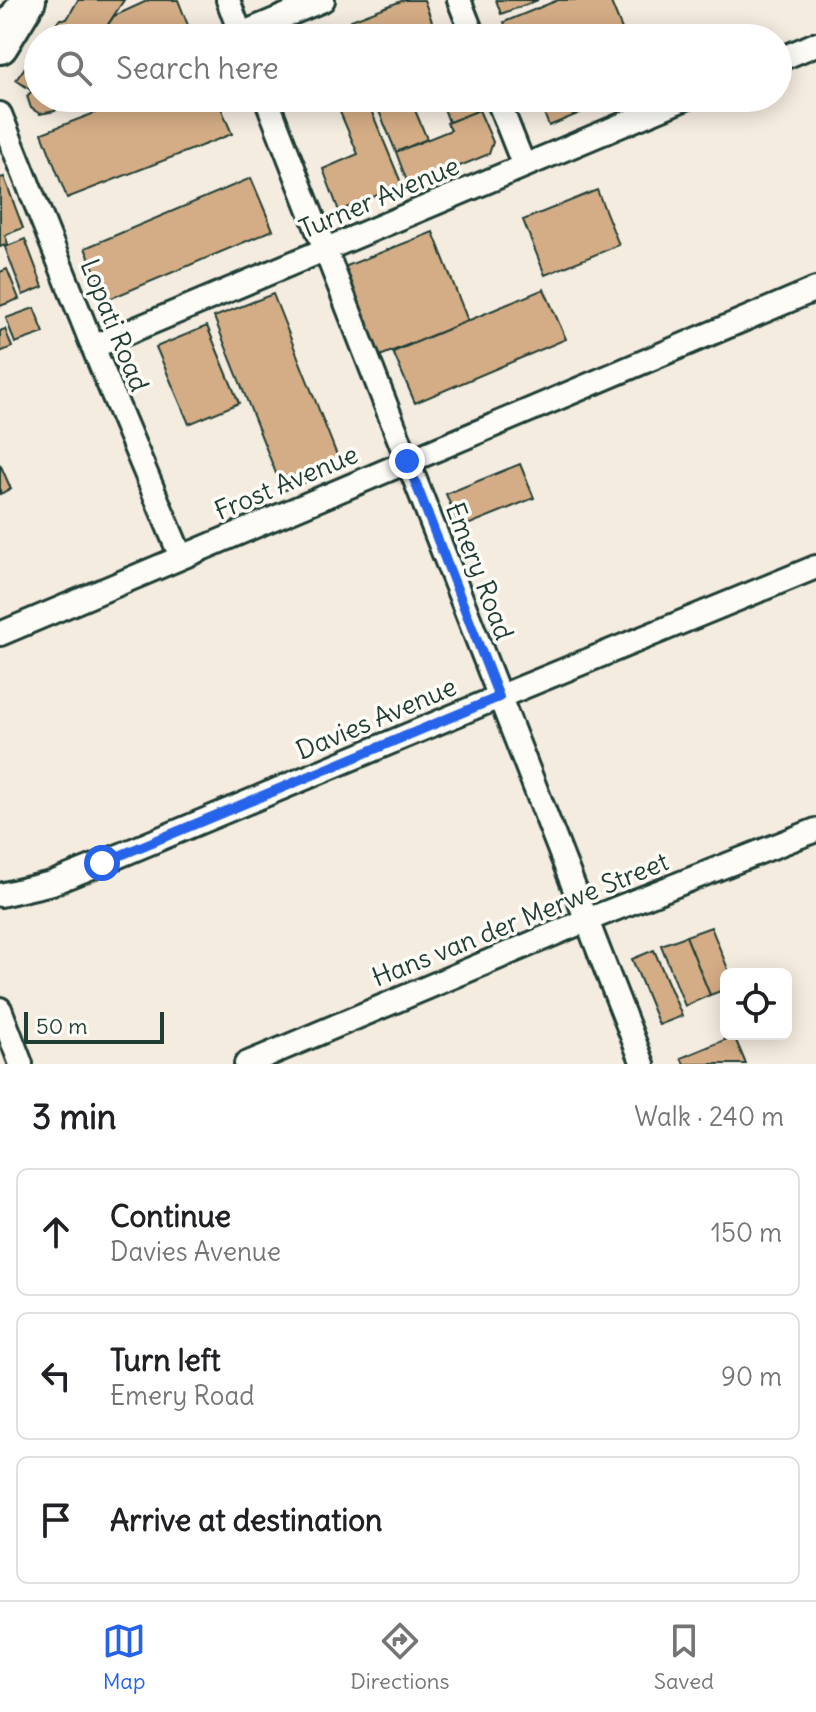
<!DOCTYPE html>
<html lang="en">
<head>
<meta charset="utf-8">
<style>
	:root { --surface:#fff; --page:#f6f6f6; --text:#202124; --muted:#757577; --line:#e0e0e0; --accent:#2563eb }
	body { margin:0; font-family:Delius,sans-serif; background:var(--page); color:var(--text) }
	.controls { position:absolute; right:24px; bottom:24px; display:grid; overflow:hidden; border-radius:12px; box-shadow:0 4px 20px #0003 }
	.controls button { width:72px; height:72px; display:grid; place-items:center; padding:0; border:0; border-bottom:2px solid var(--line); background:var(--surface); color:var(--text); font:40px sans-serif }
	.scale { position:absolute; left:24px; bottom:20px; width:140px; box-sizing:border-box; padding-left:8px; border:4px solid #1f3d34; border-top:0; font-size:22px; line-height:28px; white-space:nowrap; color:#1f3d34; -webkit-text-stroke:6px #fdfcf7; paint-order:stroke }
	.stop { position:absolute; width:24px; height:24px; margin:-18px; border:6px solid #2563eb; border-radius:50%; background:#fff }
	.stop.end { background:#2563eb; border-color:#fff; box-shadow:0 2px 8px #0008 }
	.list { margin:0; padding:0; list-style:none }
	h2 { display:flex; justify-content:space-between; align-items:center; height:104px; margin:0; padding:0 32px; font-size:34px }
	h2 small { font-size:26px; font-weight:400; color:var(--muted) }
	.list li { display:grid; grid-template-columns:52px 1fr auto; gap:24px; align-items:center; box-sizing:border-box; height:128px; margin:0 16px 16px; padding:0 16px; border:2px solid var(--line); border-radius:12px }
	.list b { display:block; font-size:30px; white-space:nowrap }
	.list p { margin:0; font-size:26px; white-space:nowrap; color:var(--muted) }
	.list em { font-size:26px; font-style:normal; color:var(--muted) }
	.icon { flex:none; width:44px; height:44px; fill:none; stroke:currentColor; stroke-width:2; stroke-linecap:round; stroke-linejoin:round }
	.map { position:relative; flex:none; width:816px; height:1064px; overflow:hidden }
	.search { position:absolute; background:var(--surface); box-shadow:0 4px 20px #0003; left:24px; right:24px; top:24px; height:88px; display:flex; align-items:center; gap:20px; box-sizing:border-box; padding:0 28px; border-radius:44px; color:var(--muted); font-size:30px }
	.sheet { height:536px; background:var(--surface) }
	nav { display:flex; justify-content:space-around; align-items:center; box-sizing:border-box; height:112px; border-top:2px solid var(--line); background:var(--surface); font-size:22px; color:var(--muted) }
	nav a { display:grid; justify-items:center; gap:4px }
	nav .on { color:var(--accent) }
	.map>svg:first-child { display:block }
	.building { fill:#d4ad86; stroke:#1f3d34; stroke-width:2 }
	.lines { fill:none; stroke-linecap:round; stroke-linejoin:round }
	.street-casing { stroke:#1f3d34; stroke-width:28 }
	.primary-casing { stroke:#1f3d34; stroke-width:40 }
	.street { stroke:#fdfcf7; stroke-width:22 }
	.primary { stroke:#fdfcf7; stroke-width:34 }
	.route { stroke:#2563eb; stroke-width:10 }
	.labels { text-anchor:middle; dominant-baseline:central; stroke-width:7; stroke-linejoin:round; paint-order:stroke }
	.street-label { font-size:26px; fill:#1f3d34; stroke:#fdfcf7 }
</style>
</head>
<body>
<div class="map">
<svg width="816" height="1064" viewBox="0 0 816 1064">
	<rect width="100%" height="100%" fill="#f5ece0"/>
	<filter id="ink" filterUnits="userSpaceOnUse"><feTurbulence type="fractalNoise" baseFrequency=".0125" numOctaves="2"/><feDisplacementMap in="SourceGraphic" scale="16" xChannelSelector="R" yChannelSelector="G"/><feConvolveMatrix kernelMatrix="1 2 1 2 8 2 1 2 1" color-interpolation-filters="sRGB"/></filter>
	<g filter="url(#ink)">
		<path class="building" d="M78,0H124L101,35L105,38H46L60,19H67Z
			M149,0H178L193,38H105L101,35L114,16Z
			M404,0H424L433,24L396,38H357L351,20Z
			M496,0H538L501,14Z
			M558,0H610L624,34L613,38H510L504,22Z
			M337,29L341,38H315Z
			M38,49V98H63L55,111L40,114L31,108L27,96L32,91L16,80Z
			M134,98H217L232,134L67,198L42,133Z
			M334,98H366L402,185L339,211L323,169L358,154Z
			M391,98H410L427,139L396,152L376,104Z
			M440,98H470L475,112L449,122Z
			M538,98H616L549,126Z
			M479,110L493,142L489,154L409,187L396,152L451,130L447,123Z
			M4,177L23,228L5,235L8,244L0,247V178Z
			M251,178L273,230L107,300L85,248Z
			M597,190L619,245L545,275L523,220Z
			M433,232L468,321L380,356L344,267Z
			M25,239L43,287L23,295L5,247Z
			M7,269L19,299L0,306V272Z
			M544,289L566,339L415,403L393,352Z
			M273,294L342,468L283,491L214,317Z
			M34,308L44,333L15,343L6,318Z
			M207,326L239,403L189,424L156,347Z
			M5,329L12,347L0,352V331Z
			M0,464L11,489L0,494Z
			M520,464L534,498L460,528L446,494Z
			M711,927L730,974H726V989L710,995L686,936Z
			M686,936L710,995L685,1006L661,945Z
			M654,950L682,1016L659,1025L632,959Z
			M734,1036L746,1064H684L681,1058Z"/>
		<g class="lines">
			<g class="street-casing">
				<path id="street" d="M228,0L242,38
					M459,0L474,38
					M241,34L323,0
					M778,60L816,44
					M266,98L643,1064
					M497,98L524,166
					M0,114L93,347L181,557
					M93,347L686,98
					M0,634L816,289
					M0,895L52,883L102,863L499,697L816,567
					M0,1009L21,1064
					M246,1064L587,920L816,830"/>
			</g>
			<g class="primary-casing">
				<path id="primary" d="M0,46L28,0"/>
			</g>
			<use href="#street" class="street"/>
			<use href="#primary" class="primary"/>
		</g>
	</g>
	<g class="lines" filter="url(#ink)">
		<path class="route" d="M102,863L499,697L407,461"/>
	</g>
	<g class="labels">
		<g class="street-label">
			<text transform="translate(379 197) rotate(-23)">Turner Avenue</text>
			<text transform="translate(115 325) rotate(68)">Lopati Road</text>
			<text transform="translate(286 482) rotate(-23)">Frost Avenue</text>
			<text transform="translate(480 571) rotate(69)">Emery Road</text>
			<text transform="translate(376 718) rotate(-23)">Davies Avenue</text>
			<text transform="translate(520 919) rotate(-22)">Hans van der Merwe Street</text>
		</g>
	</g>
</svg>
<div class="controls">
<button><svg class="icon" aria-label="locate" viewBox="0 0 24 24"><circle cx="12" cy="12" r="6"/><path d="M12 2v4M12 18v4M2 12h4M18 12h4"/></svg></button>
</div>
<div class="scale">50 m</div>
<div class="stop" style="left:102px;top:863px"></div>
<div class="stop end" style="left:407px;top:461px"></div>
<div class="search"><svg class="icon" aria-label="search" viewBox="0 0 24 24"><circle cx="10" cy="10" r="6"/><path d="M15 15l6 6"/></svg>Search here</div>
</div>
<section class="sheet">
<h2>3 min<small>Walk · 240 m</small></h2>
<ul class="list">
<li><svg class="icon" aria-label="ahead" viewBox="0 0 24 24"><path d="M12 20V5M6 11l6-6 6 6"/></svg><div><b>Continue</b><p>Davies Avenue</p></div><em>150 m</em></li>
<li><svg class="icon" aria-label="left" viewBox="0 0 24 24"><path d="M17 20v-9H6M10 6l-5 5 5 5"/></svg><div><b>Turn left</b><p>Emery Road</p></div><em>90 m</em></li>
<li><svg class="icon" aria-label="arrive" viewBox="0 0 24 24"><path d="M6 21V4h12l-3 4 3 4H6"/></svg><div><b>Arrive at destination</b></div></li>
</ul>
</section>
<nav>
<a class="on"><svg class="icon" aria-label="map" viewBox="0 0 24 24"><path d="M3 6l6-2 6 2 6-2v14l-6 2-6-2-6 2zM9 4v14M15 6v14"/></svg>Map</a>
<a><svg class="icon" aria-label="directions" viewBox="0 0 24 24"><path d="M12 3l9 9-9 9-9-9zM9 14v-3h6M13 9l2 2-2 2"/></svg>Directions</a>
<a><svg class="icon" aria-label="saved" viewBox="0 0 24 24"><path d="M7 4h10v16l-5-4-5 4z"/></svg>Saved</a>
</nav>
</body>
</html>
